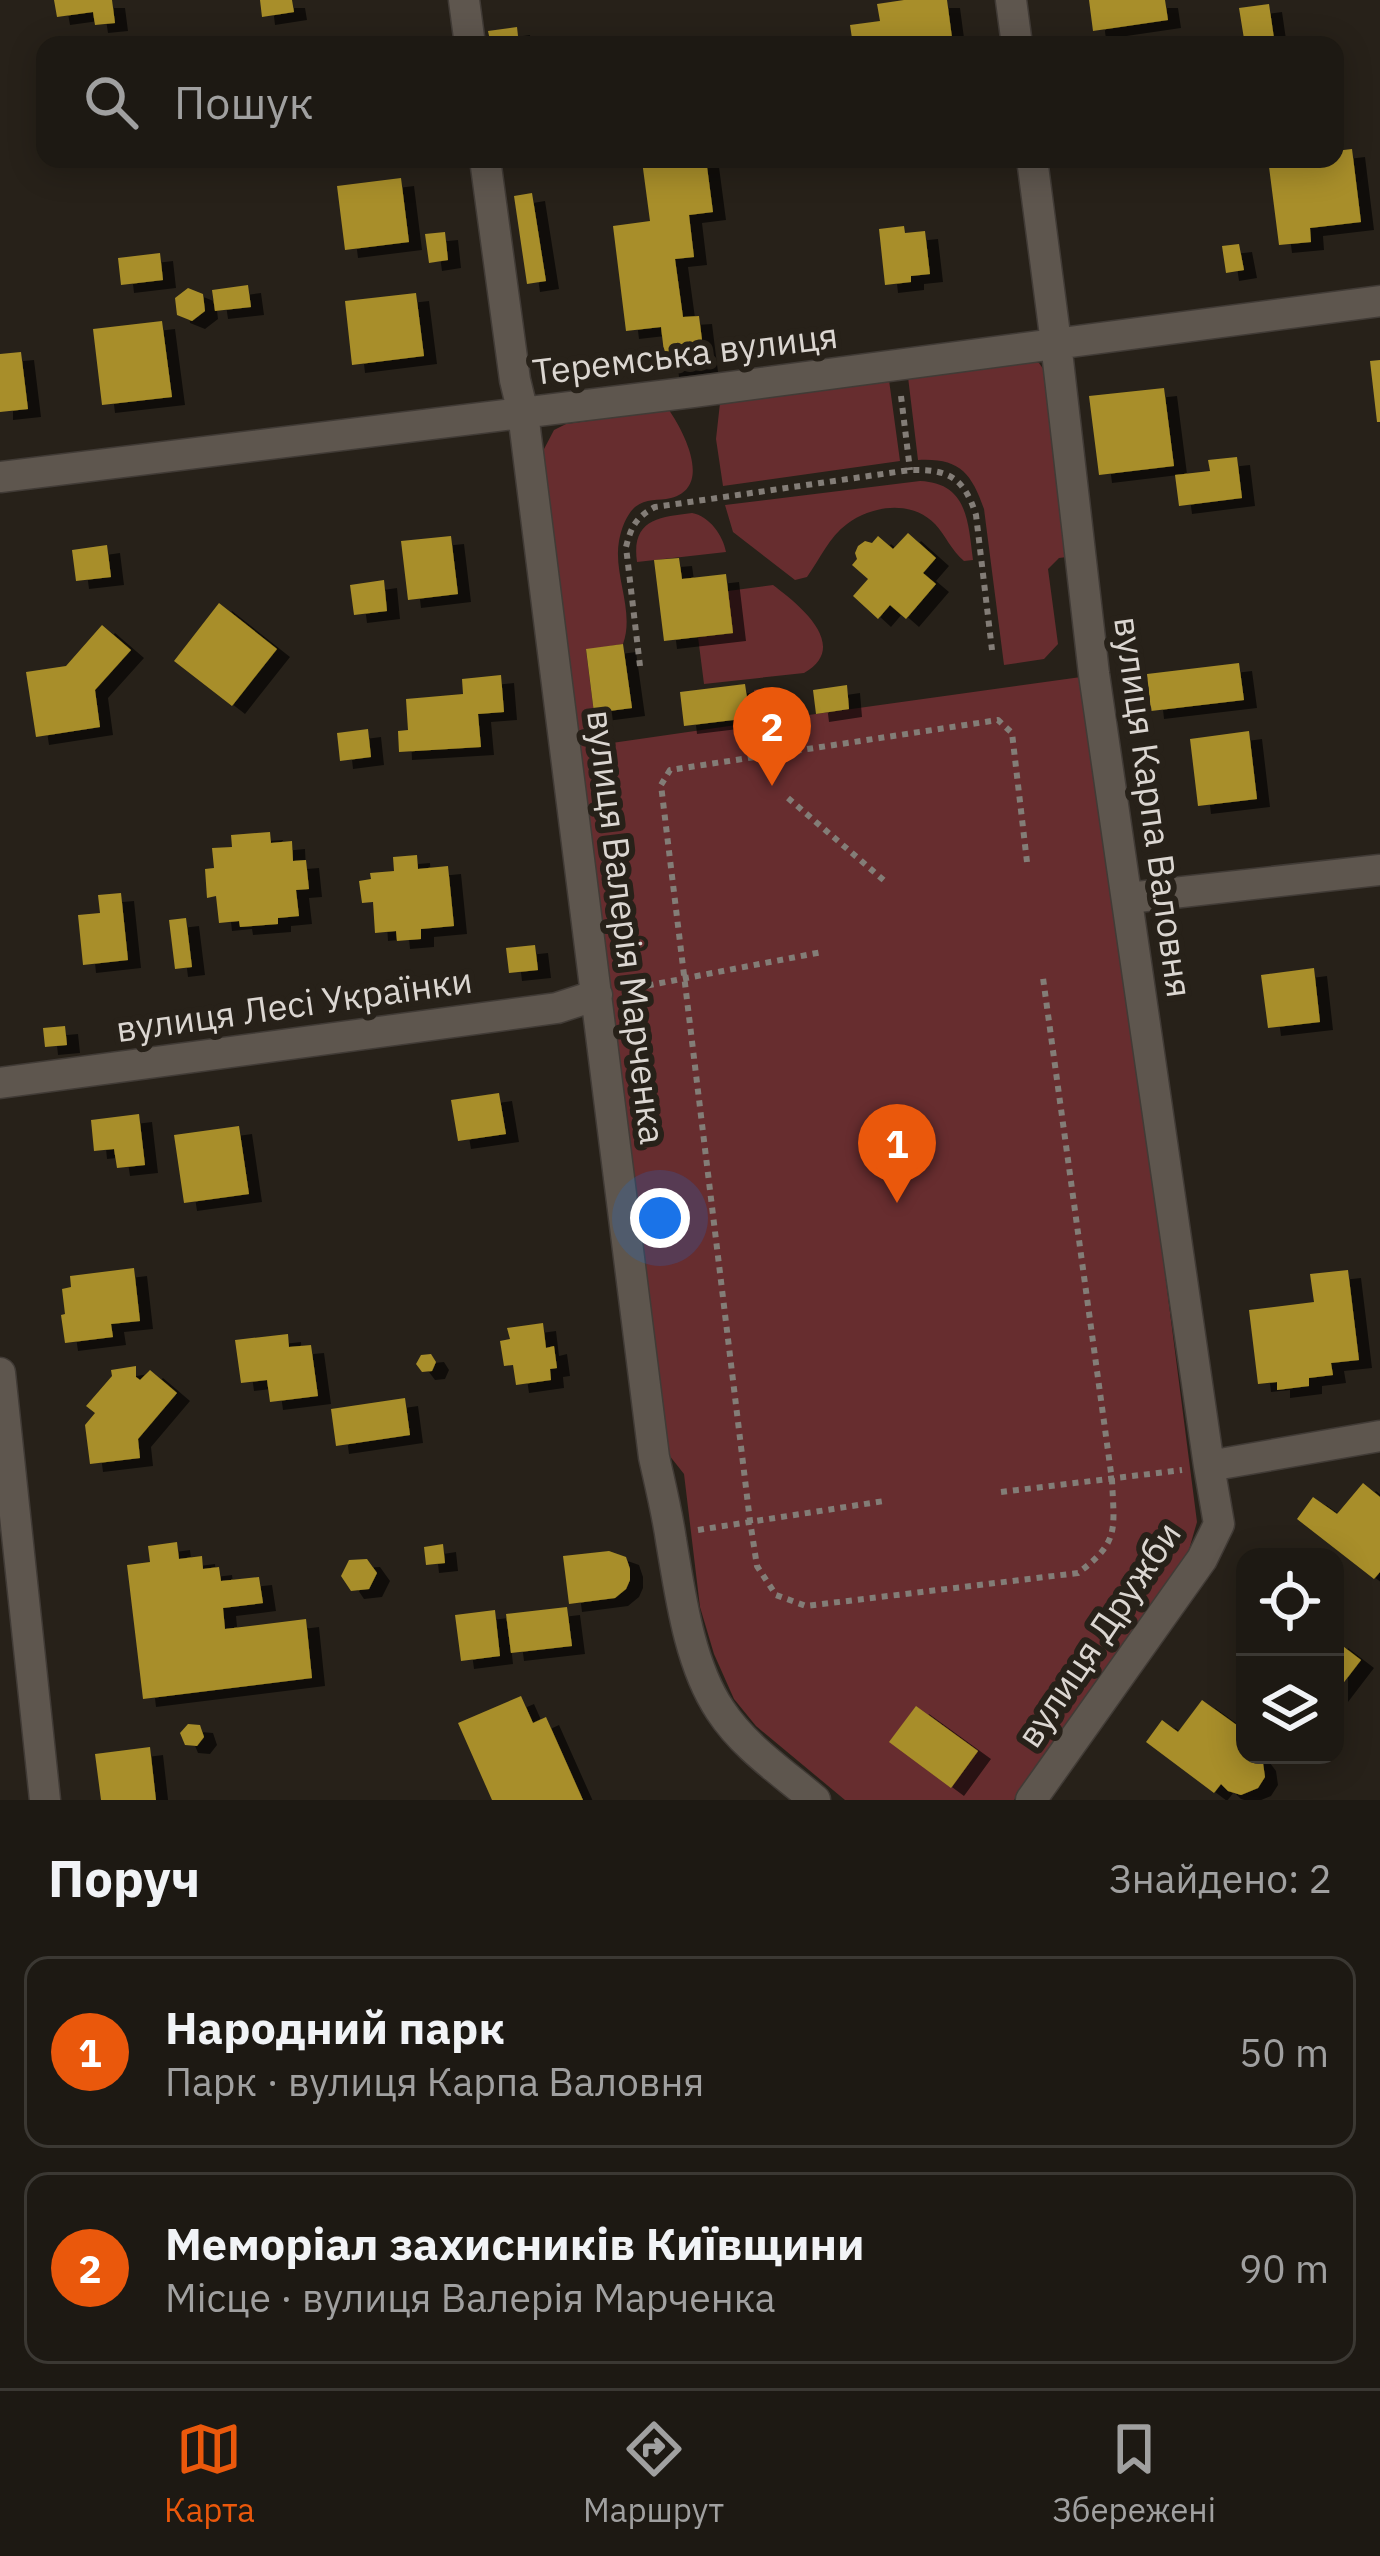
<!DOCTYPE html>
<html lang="uk">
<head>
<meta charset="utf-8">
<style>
	:root { --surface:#1d1913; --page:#25221c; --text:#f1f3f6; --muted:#a0a0a0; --line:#3b3833; --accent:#ea580c }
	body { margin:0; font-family:"IBM Plex Sans",sans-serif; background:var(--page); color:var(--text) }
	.controls { position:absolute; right:36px; bottom:36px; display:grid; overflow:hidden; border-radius:24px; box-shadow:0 6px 30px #0003 }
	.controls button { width:108px; height:108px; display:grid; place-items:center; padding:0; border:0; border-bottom:3px solid var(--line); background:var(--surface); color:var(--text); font:60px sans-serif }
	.you { position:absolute; left:660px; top:1218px; width:42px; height:42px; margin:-30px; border:9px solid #fff; border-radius:50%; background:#1a73e8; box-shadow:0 0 0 18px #1a73e833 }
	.badge { display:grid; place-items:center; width:78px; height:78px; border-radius:50%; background:var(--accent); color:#fff; font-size:39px; font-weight:700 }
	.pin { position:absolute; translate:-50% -99px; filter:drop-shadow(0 3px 6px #0008) }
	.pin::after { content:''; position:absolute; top:63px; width:42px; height:36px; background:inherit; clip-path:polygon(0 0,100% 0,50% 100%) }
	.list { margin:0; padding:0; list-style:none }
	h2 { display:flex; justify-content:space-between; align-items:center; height:156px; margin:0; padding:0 48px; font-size:51px }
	h2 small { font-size:39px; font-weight:400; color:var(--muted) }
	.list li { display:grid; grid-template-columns:78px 1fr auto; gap:36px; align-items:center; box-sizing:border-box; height:192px; margin:0 24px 24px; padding:0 24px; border:3px solid var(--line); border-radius:24px }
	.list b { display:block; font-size:45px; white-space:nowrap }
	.list p { margin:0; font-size:39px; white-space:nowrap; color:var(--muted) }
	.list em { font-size:39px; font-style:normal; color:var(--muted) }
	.icon { flex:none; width:66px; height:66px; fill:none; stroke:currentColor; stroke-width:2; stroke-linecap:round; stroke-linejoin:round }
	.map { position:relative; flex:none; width:1380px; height:1800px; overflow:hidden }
	.search { position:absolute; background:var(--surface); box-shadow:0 6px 30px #0003; left:36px; right:36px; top:36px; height:132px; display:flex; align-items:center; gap:30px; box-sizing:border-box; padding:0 42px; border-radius:24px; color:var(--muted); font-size:45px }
	.sheet { height:588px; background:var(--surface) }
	nav { display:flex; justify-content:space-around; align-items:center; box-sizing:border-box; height:168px; border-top:3px solid var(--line); background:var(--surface); font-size:33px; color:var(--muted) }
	nav a { display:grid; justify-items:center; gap:6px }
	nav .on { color:var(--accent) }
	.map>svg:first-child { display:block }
	.green { fill:#672d2f }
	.building { fill:#a88e29; filter:url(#shadow) }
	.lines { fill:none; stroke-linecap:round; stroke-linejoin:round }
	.minor-casing { stroke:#413b36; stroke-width:33 }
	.path { stroke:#837d77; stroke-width:6; stroke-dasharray:6 6; stroke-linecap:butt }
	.minor { stroke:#5e564e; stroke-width:30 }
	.labels { text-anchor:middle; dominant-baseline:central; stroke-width:12; stroke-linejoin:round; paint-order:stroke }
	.street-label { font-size:36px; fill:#dbd6d1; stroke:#272119 }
</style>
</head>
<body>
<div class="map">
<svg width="1380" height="1800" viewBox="0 0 1380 1800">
	<defs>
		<filter id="shadow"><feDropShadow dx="13" dy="8" stdDeviation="0" flood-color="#0009"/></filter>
	</defs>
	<rect width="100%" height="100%" fill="#272119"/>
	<path class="green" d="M1028,360L1039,363L1046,373L1067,557L1059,558L1048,569L1058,644L1044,659L1004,665L984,509C971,472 959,458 918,460L908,377Z
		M889,380L900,461L723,486L716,439L720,403Z
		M669,410C684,432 713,487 671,498C658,501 646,498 635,507C626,515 621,530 619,541C613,575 635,611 623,644L586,650L598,745L757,722L754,690C783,686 781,695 787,718L1081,677L1126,971L1197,1522L1188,1553L1163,1593L1014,1800H845L756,1726L734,1699L714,1654L700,1607L684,1474L669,1455L543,451L554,430L566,424Z
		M920,481C968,483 968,522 973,560L964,561C951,550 946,536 935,524C912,500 872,505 847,524C829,537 820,559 807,577L795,580L733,532L725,505Z
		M692,513C709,516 723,535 726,552L637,562C631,520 658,517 692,513Z
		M773,585C797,603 852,646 804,673L704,684L698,637L732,633L728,591Z"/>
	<path class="building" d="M54,0H112L115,23L95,25L93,12L57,17Z
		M260,0H292L294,12L262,17Z
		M904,0H947L953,45H853L850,25L880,21L877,4Z
		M1089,0H1165L1168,20L1093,31Z
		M1269,4L1275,45H1245L1239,8Z
		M517,27L519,45H491L488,31Z
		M1352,149L1361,222L1310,228L1311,242L1279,245L1268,159H1335V151Z
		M659,159H706L713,212L689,215L694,257L675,259L683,317L699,316L705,364L666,369L661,327L626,331L613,226L650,221L642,161Z
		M401,178L409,242L345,250L337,186Z
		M532,193L546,281L527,284L514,196Z
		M904,226L905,233L925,231L930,274L911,276V282L885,285L879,229Z
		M445,232L448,260L429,263L425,234Z
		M1239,244L1244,270L1226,273L1222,246Z
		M160,253L163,280L121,285L118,258Z
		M248,285L251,307L215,311L212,290Z
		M188,288L203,294L205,311L192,321L177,315L175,298Z
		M416,293L424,356L352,365L345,301Z
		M162,321L172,397L102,405L93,329Z
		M21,352L28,409L0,412V354Z
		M1380,360V422H1377L1370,361Z
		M1164,388L1174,466L1099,475L1089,396Z
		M1237,457L1242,498L1179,506L1175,475L1210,471L1208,460Z
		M908,533L936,558L923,573L936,584L906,619L890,605L878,619L853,596L868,579L852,565L857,559L855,553L858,546L865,541L872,543L878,536L893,549Z
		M451,536L458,594L408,600L401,541Z
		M107,545L111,577L76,581L72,550Z
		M679,558L682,579L726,574L733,633L664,641L654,560Z
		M384,580L387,611L354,615L350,585Z
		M219,603L277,649L232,706L174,661Z
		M102,625L131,650L95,690L100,727L36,737L26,672L66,666Z
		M623,644L632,708L594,713L586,649Z
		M1239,663L1244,700L1151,711L1147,674Z
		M501,675L504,712L478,714L481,747L399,752L398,731L408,730L406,699L463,694L462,679Z
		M745,684L750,718L684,726L680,692Z
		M847,685L849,709L816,714L813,690Z
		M368,729L371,757L340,761L337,733Z
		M1249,731L1257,799L1198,806L1190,739Z
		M270,832L271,843L292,841L293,861L306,860L309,889L296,890L299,916L278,918V924L240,927L239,921L219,923L216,896L207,898L205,869L214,868L212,848L232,847L231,835Z
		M417,855L418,869L448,866L454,926L421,929V939L397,941L396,931L375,933L373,902L362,903L359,881L371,879L370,873L394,871L393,857Z
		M121,893L128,960L83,965L78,915L100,913L98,895Z
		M186,918L192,967L175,969L169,920Z
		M535,945L538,970L509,973L506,948Z
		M1314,968L1320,1022L1268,1028L1261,975Z
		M65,1026L67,1045L45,1047L43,1028Z
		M499,1093L506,1134L458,1141L451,1100Z
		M139,1114L145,1165L117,1168L114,1149L94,1151L91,1120Z
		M239,1126L249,1194L184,1203L174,1135Z
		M134,1268L140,1321L111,1324L113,1337L65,1343L61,1315L65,1314L62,1289L71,1287L70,1276Z
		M1348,1270L1359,1360L1331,1363L1333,1375L1309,1378V1386L1277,1390V1382L1258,1384L1249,1310L1314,1302L1310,1274Z
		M543,1323L546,1348L554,1346L557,1368L550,1369L551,1380L516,1385L513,1365L504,1366L500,1341L510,1339L507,1328Z
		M288,1334L289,1347L311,1345L318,1396L270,1402L267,1380L241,1383L235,1340Z
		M431,1354L436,1362L432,1371L422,1372L416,1364L421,1355Z
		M136,1366V1377L140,1380L150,1370L177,1393L138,1439L140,1458L90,1464L85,1425L95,1413L86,1406L112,1376L111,1370Z
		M405,1398L410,1435L336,1446L331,1409Z
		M1363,1483L1380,1497V1572L1374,1579L1297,1519L1313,1497L1337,1514Z
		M177,1542L179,1559L202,1556L203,1569L219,1567L221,1581L259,1577L263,1603L223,1608L225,1629L306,1619L312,1678L143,1699L127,1565L150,1562L148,1546Z
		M443,1544L445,1563L426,1565L424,1547Z
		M609,1551L626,1557L630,1569V1580L626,1589L615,1598L569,1604L563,1556Z
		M367,1559L377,1573L369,1589L351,1591L341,1576L349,1560Z
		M567,1607L572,1646L511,1653L506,1614Z
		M495,1610L500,1656L461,1661L455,1615Z
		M1335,1640L1361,1660L1335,1694Z
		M521,1696L533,1723L546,1717L583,1800H492L458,1723Z
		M1202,1700L1245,1731V1755H1257L1263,1763L1265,1777L1258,1788L1241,1795L1228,1791L1221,1784L1214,1793L1146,1742L1162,1720L1178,1732Z
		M916,1706L978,1751L951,1788L889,1742Z
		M188,1724L200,1725L204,1737L197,1746L185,1745L180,1733Z
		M150,1747L156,1800H101L95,1754Z"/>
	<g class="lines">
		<g class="minor-casing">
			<path id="minor" d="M464,0L470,45
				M1011,0L1017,45
				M485,159L515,380L523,413L654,1457C660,1484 667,1512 671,1540C680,1593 689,1664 720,1710C744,1747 782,1772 815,1800
				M1032,159L1056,343L1094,674L1209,1466
				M0,477L693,392L1380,301
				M1128,898L1380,870
				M0,1083L557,1008L597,995
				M0,1373L45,1800
				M1031,1800L1202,1559L1219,1524L1209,1466L1380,1436"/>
		</g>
		<path class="path" d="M901,396L910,470
			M640,666L626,547C631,527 636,517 655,507L910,470C948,469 964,477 976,515L992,650
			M788,798L887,883
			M1027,862L1012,733L998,720L670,770L661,785L750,1521L757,1566L776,1595L806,1606L1078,1573C1120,1542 1114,1529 1112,1480L1043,978
			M624,990L822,952
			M1001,1492L1182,1470
			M698,1530L884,1501"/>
		<use href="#minor" class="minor"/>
	</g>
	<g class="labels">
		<g class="street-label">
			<text transform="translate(685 353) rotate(-7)">Теремська вулиця</text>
			<text transform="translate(1154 807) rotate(82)">вулиця Карпа Валовня</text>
			<text transform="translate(627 927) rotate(83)">вулиця Валерія Марченка</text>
			<text transform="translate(294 1004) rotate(-8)">вулиця Лесі Українки</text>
			<text transform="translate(1098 1634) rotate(-56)">вулиця Дружби</text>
		</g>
	</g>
</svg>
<div class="controls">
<button><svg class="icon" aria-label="locate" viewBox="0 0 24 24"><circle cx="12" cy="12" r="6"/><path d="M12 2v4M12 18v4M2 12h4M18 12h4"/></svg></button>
<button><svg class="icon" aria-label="layers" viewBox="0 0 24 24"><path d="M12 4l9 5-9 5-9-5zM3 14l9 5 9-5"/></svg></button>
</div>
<div class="you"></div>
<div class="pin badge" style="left:897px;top:1203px">1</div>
<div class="pin badge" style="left:772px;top:786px">2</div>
<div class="search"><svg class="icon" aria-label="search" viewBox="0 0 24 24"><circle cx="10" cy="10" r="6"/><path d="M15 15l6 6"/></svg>Пошук</div>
</div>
<section class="sheet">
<h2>Поруч<small>Знайдено: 2</small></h2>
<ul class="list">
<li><span class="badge">1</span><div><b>Народний парк</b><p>Парк · вулиця Карпа Валовня</p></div><em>50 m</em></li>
<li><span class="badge">2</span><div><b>Меморіал захисників Київщини</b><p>Місце · вулиця Валерія Марченка</p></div><em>90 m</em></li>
</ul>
</section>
<nav>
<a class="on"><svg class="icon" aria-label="map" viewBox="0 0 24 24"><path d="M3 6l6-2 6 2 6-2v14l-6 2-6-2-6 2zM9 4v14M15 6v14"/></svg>Карта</a>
<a><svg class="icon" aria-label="directions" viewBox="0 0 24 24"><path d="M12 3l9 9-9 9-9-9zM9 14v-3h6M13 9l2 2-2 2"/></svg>Маршрут</a>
<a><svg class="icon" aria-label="saved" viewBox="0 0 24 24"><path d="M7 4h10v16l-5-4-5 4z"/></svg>Збережені</a>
</nav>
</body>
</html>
